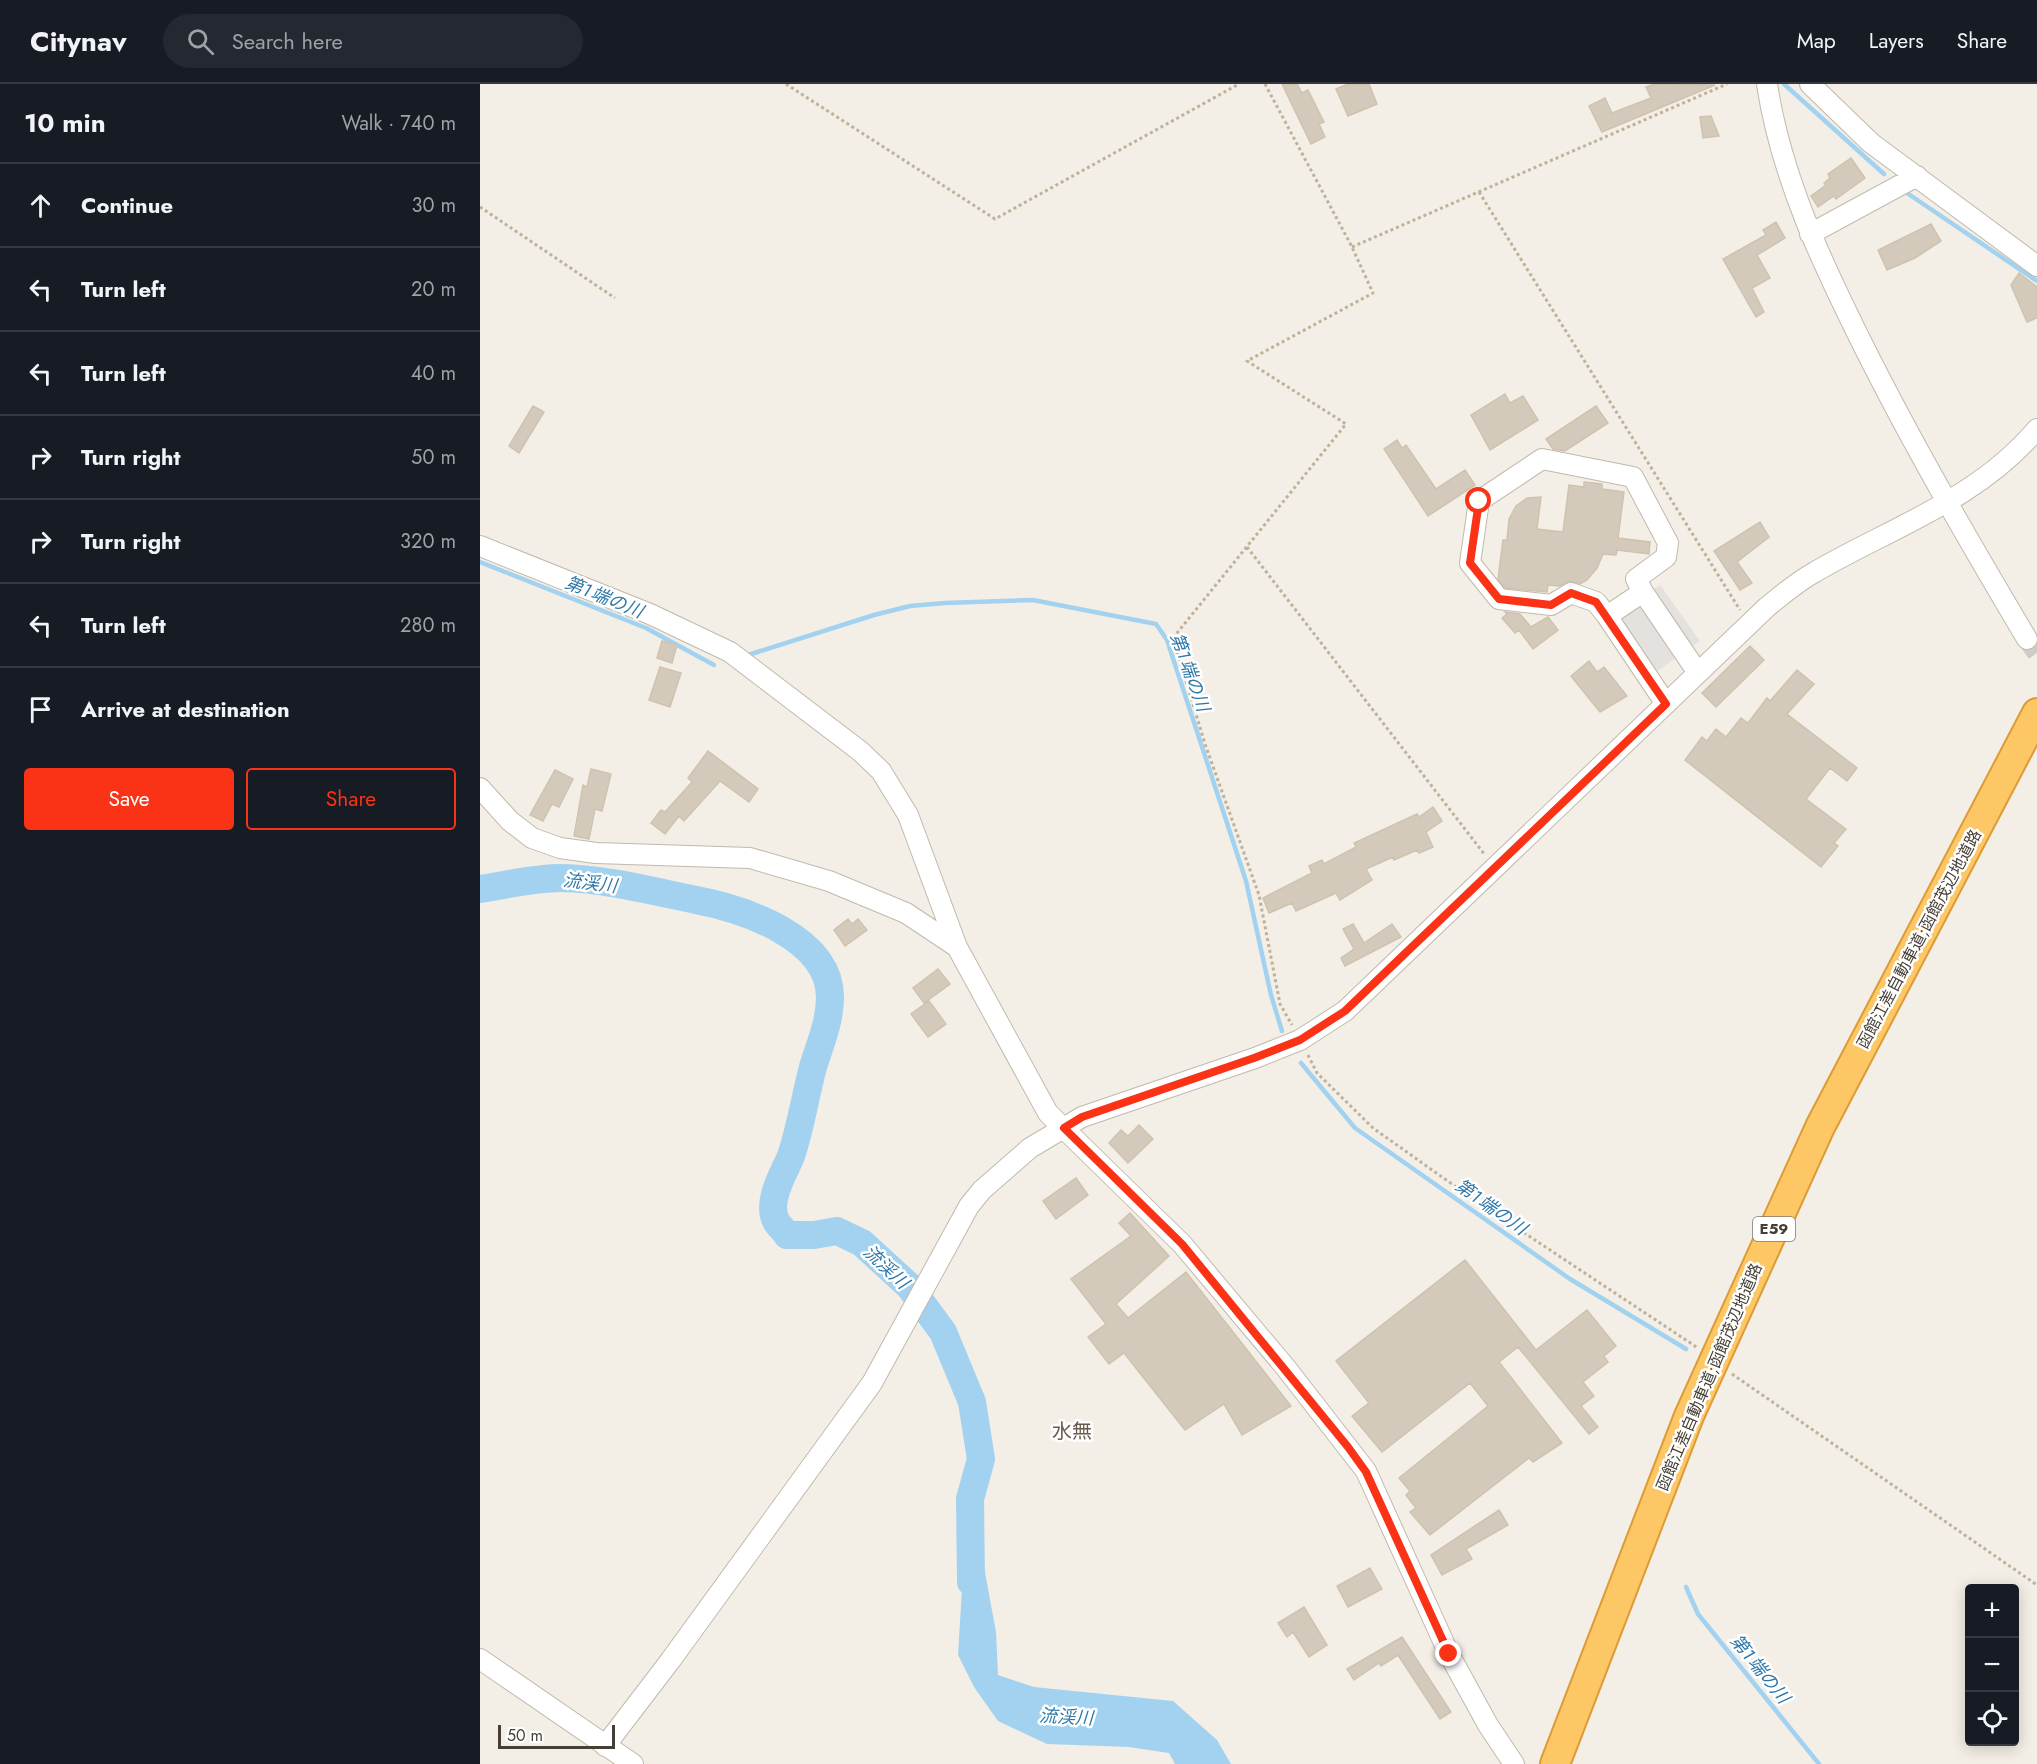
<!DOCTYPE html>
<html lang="en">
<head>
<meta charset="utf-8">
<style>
	:root { --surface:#171b24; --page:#242831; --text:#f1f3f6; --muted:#9ea1a6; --line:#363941; --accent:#fa3316 }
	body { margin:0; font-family:Jost,"Noto Sans JP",sans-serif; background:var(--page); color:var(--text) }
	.controls { position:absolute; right:18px; bottom:18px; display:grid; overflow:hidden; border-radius:6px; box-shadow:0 3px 15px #0003 }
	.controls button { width:54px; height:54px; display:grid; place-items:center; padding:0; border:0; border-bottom:2px solid var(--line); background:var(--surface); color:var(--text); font:30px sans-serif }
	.scale { position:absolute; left:18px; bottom:15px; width:117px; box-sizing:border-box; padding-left:6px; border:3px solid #453f35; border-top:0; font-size:16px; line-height:21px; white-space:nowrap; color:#453f35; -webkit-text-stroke:4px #fff; paint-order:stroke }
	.stop { position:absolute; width:18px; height:18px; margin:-14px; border:4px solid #fa3316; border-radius:50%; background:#fff }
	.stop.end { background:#fa3316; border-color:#fff; box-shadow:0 2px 6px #0008 }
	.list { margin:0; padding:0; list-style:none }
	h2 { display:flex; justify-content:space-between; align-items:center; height:78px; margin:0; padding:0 24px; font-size:26px }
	h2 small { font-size:20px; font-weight:400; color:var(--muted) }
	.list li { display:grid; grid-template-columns:39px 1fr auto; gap:18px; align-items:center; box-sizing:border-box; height:84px; padding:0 24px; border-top:2px solid var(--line) }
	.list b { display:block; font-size:22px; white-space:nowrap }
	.list em { font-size:20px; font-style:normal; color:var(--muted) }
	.actions { display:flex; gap:12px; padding:18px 24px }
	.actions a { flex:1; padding:14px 0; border:2px solid var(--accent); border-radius:6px; text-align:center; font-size:21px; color:var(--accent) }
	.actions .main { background:var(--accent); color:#fff }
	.icon { flex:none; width:33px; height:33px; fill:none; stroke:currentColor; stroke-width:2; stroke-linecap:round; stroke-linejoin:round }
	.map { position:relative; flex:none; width:1557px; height:1680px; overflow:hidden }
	header { display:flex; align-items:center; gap:36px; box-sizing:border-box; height:84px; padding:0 30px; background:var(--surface); border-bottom:2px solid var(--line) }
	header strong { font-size:28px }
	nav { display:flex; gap:33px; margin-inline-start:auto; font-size:21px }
	.search { width:420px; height:54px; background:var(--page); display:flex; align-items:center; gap:15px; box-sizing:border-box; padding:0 21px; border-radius:33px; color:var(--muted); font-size:22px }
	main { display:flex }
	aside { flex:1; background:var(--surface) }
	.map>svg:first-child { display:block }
	.parking { fill:#e4e1de }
	.water { fill:#a2d2f0 }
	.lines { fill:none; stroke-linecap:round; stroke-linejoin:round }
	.stream { stroke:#a2d2f0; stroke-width:4.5 }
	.river { stroke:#a2d2f0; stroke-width:28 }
	.building { fill:#d4cabb; stroke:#cfc2ae; stroke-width:1.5 }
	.minor-tunnel { stroke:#d0ccc3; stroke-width:20; stroke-dasharray:20 10; stroke-linecap:butt }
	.minor-casing { stroke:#c1b9ab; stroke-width:22 }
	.highway-casing { stroke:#dd9b35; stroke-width:32 }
	.path { stroke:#c0b199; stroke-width:3; stroke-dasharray:3 3; stroke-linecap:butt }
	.minor { stroke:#fff; stroke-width:20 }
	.highway { stroke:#fdc766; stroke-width:28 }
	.route { stroke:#fa3316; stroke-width:8 }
	.labels { text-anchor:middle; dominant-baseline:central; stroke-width:5; stroke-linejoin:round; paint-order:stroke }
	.shield { fill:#fff; stroke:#7d7972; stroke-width:1.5 }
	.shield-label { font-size:15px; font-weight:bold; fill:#453f35 }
	.street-label { font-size:16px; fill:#453f35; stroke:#fff }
	.water-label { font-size:18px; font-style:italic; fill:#2d78a9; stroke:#fff }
	.quarter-label { font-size:20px; fill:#685c4c; stroke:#fff }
</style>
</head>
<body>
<header>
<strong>Citynav</strong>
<div class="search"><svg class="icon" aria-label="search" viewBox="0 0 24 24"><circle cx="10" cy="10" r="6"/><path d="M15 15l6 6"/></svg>Search here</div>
<nav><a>Map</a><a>Layers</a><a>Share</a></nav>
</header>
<main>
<aside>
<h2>10 min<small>Walk · 740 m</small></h2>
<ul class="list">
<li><svg class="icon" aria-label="ahead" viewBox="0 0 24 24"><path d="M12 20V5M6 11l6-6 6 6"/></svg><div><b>Continue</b></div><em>30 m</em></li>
<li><svg class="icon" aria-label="left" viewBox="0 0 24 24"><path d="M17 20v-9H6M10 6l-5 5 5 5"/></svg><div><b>Turn left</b></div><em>20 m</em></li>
<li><svg class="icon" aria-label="left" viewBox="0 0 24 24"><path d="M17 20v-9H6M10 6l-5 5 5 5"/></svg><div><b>Turn left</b></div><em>40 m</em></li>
<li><svg class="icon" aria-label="right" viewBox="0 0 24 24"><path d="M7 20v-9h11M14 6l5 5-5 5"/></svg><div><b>Turn right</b></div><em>50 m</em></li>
<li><svg class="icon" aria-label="right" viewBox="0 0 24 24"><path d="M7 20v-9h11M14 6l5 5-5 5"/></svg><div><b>Turn right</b></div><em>320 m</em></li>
<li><svg class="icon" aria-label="left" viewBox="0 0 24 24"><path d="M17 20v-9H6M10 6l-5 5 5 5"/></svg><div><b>Turn left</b></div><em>280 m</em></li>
<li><svg class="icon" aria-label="arrive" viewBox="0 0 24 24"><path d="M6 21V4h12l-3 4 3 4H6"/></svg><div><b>Arrive at destination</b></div></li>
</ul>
<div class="actions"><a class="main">Save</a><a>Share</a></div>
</aside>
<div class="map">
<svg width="1557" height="1680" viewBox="0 0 1557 1680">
	<rect width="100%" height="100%" fill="#f3efe6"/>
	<path class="parking" d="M1180,501L1220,557L1176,588L1137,532Z"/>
	<path class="water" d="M485,1455L501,1467L516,1548L518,1591L554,1603L693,1617L737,1656L751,1680H695L689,1669L649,1663L567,1660L518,1637L494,1603L478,1571Z"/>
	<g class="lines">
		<path class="stream" d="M1304,0L1404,90
			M1424,107L1557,197
			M0,478L166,544L234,581
			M265,572L394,531L430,522L465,519L553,516L676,540L687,556L766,797L791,911L802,947
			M821,979L875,1044L1090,1195L1206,1265
			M1206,1503L1218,1530L1339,1680"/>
		<path class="river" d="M0,805C26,801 54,794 81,794C127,795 172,807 216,816C264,825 350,854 350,913C350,938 340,960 333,983C325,1013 321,1042 311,1072C304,1089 286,1117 296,1137C298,1141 304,1146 307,1151H334L357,1147L382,1159L429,1202L463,1248L492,1318L501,1375L490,1415L491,1498"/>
	</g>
	<path class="building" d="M802,0H817L822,9L828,6L844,38L839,40L845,53L831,60Z
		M868,0H889L897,20L868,32L856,5Z
		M1174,0L1235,1L1122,48L1109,22L1125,14L1132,29L1171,14L1166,3Z
		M1231,32L1239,52L1223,54L1220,33Z
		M1371,74L1385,94L1356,115L1354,112L1338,123L1331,112L1346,101L1344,99L1350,94L1348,90Z
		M1296,138L1305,154L1277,171L1290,194L1272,204L1284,228L1276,233L1243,175L1286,151L1283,146Z
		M1451,140L1461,157L1435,174L1407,186L1398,166Z
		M1539,189L1557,203V234L1547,238L1531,201Z
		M1025,310L1030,319L1043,312L1058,336L1010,366L991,331Z
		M53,322L64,328L39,369L29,362Z
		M1116,322L1128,339L1085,367L1073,365L1066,355Z
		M917,356L922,364L926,361L956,405L985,386L995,401L948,432L904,365Z
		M1104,398L1122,400V405L1144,408L1138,454L1170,458L1169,470L1137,466L1136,471L1123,470L1117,484L1107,496L1100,500L1090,497L1079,502L1068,501L1067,508L1025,504L1018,495L1023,456H1027L1029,435L1036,422L1047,414L1061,413L1057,445L1083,448L1089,401L1104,403Z
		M1280,438L1289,453L1257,478L1272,499L1260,506L1234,467Z
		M1025,528L1040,530L1051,543L1068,533L1078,546L1053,565L1039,546L1035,549L1022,534L1027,530Z
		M182,557L197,561L192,579L177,574Z
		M1270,562L1284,576L1236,623L1222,609Z
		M1109,577L1117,588L1124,583L1147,612L1120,628L1091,592Z
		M180,583L201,589L190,623L169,616Z
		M1317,586L1334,600L1307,630L1377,684L1367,697L1350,684L1326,715L1366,745L1354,759L1358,762L1341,783L1205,676L1222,653L1227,657L1236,645L1246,653L1261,634L1268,639L1287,614L1290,617Z
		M228,667L278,705L269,718L240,697L204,737L199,732L185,750L171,739L181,726L185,728L212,698L208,694Z
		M111,685L131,690L122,727L115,725L109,755L94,752L103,701L107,703Z
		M75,686L93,695L79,723L72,720L63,737L50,731Z
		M953,723L962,737L946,748L953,763L939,769L937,766L914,776L913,773L886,785L892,796L860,816L856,809L816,827L812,819L789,829L783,814L832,789L829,782L842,776L844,780L876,763L874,759L937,730L939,733Z
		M368,835L372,840L378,835L387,846L365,862L354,846Z
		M873,840L884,859L912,840L921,853L865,882L861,874L874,865L863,845Z
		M458,885L470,900L444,919L433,904Z
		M449,917L466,940L448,953L431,930Z
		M659,1041L673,1055L648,1079L629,1059L641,1046L648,1052Z
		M596,1094L608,1111L576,1135L563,1117Z
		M650,1129L689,1172L636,1220L648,1234L706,1188L811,1322L762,1351L744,1320L705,1346L644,1269L629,1280L608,1253L626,1240L591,1195L651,1152L639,1139Z
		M985,1176L1056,1266L1107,1226L1136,1262L1124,1272L1128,1278L1103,1298L1114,1312L1101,1322L1118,1343L1109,1350L1038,1263L1019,1278L1082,1359L1053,1378L1049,1374L950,1451L930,1428L936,1424L926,1411L930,1407L919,1394L1008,1322L990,1299L902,1368L872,1332L889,1319L856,1277Z
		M1019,1426L1028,1441L986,1465L992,1475L962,1491L951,1471Z
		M890,1484L902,1505L868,1523L857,1502Z
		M824,1523L847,1561L829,1573L813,1548L807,1553L798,1539Z
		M922,1553L971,1628L960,1635L918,1571L901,1582L899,1579L874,1596L867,1585Z"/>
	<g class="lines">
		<path class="minor-tunnel" d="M1547,555L1557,569"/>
		<g class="minor-casing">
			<path id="minor" d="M1287,0C1301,93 1342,179 1384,263C1434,363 1490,459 1547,555
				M1330,0L1391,59L1557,182
				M1330,150L1437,92
				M0,462L170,530L250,568L380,667L401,687L428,731L477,863L568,1029L702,1160L806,1284L886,1387L969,1570L1008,1641L1034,1680
				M1127,532L1116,518L1091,509L1071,521L1019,515L990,479L999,417L1062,375L1153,393L1188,459L1186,473L1156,495L1163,508
				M1186,620L1127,532L1163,508L1218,589
				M0,704L30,737L52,754L80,764L116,769L270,774L349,797L426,829L477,863
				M0,1575L153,1680
				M125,1662L190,1577L392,1299L489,1122L502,1106L550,1064L602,1033L775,974L820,956L865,927L1287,523C1302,511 1318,497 1335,488C1412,443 1497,416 1557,345"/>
		</g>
		<g class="highway-casing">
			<path id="highway" d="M1075,1680L1209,1332L1340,1043L1557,629"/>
		</g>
		<path class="path" d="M306,0L515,135L759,0
			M785,0L872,163L893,209L767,277L866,340L693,554L725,660L779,811L800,920L812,941
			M999,108L1260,526
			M0,123L135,214
			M872,163L1247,0
			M767,463L1005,771
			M828,971L837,989L893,1044L993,1115L1218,1264
			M1252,1290L1557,1501"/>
		<use href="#minor" class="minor"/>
		<use href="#highway" class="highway"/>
	</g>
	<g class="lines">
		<path class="route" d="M969,1570L886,1388L868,1363L702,1160L584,1044L602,1033L774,974L820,956L865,927L1186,620L1116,518L1091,509L1071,521L1019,515L990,479L999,417"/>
	</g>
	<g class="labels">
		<rect class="shield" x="1273" y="1133" width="42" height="24" rx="4.5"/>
		<g class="shield-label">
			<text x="1294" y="1145">E59</text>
		</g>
		<g class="street-label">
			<text transform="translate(1439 855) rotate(-62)">函館江差自動車道;函館茂辺地道路</text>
			<text transform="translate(1229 1293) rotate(-67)">函館江差自動車道;函館茂辺地道路</text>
		</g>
		<g class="water-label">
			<text transform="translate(124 513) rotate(22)">第１端の川</text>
			<text transform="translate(710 588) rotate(70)">第１端の川</text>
			<text transform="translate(110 799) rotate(7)">流渓川</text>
			<text transform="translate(1011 1123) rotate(35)">第１端の川</text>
			<text transform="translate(406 1183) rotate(43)">流渓川</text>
			<text transform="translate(1280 1585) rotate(51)">第１端の川</text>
			<text transform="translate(586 1633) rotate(3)">流渓川</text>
		</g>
		<g class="quarter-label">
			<text x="592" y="1347">水無</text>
		</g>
	</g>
</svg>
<div class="controls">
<button>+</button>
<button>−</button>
<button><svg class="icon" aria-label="locate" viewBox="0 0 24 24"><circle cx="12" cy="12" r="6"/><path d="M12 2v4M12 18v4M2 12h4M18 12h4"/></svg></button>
</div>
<div class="scale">50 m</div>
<div class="stop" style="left:999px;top:417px"></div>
<div class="stop end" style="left:969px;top:1570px"></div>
</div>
</main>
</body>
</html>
